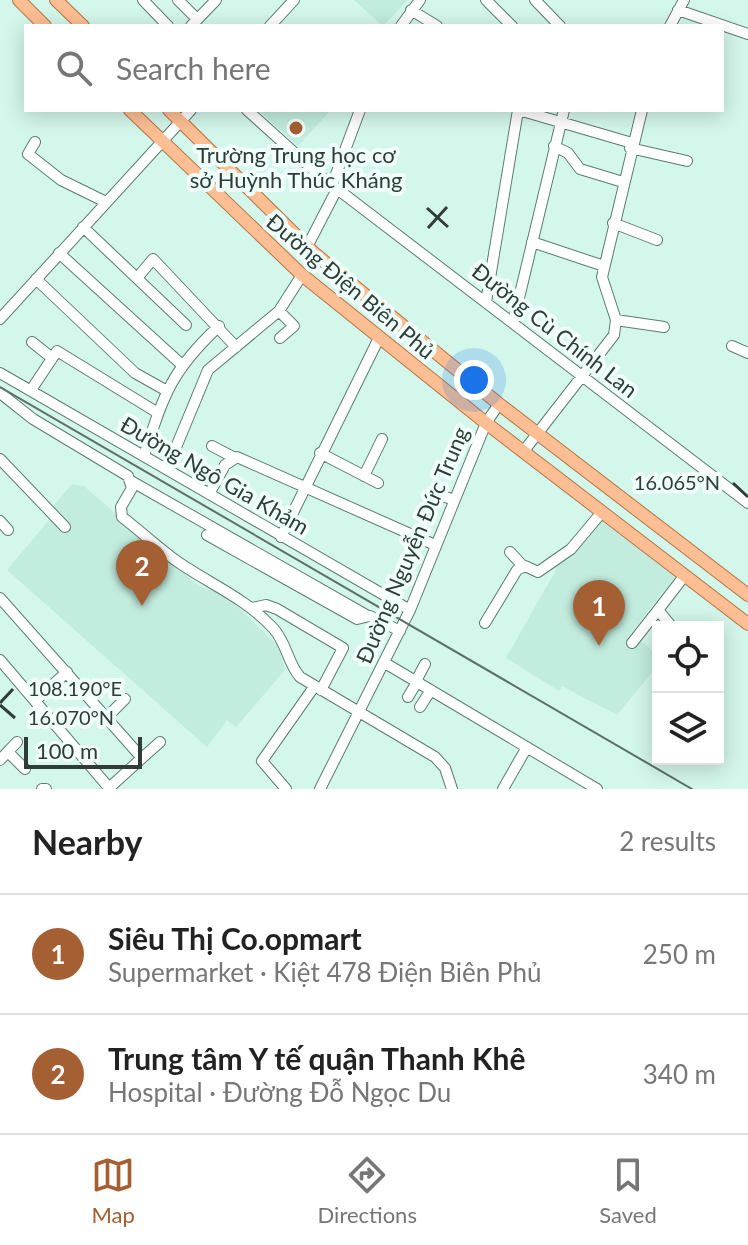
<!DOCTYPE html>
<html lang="en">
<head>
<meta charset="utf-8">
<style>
	:root { --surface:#fff; --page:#f6f6f6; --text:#222; --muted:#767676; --line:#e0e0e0; --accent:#a45f32 }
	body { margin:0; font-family:Lato,sans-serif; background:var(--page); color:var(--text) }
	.controls { position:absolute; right:24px; bottom:24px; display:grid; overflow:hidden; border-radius:0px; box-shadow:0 4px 20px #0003 }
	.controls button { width:72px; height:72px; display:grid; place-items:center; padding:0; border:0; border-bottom:2px solid var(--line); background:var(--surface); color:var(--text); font:40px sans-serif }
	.scale { position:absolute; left:24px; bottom:20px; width:118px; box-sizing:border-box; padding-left:8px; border:4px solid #2f3c38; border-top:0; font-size:22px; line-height:28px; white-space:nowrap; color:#2f3c38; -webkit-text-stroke:6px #f1fffa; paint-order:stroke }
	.you { position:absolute; left:474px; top:380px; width:28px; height:28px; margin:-20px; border:6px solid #fff; border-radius:50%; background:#1a73e8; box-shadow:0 0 0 12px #1a73e833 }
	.badge { display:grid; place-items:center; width:52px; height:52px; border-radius:50%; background:var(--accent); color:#fff; font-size:26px; font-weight:700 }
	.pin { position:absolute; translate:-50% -66px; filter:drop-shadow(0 2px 4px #0008) }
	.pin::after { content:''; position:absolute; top:42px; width:28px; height:24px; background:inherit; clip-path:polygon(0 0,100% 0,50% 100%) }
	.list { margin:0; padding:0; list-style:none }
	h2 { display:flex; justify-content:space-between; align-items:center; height:104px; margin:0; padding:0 32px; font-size:34px }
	h2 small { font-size:26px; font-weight:400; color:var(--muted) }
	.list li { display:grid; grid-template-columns:52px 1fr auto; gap:24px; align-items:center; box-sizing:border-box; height:120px; padding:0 32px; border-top:2px solid var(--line) }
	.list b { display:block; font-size:30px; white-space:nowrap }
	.list p { margin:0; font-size:26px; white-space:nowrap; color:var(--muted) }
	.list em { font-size:26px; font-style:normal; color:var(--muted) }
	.icon { flex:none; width:44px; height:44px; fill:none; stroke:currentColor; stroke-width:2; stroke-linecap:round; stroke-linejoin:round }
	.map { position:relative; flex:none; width:748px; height:789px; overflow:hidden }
	.search { position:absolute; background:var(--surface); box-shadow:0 4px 20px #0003; left:24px; right:24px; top:24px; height:88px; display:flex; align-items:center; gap:20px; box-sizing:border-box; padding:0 28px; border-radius:0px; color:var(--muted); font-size:30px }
	.sheet { height:344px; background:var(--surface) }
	nav { display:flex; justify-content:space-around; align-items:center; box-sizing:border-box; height:112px; border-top:2px solid var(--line); background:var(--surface); font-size:22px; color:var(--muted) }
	nav a { display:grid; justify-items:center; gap:4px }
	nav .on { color:var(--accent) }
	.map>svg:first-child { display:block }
	.built { fill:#c1ecde }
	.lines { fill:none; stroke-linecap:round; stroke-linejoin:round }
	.minor-casing { stroke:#5c7c71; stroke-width:12 }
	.major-casing { stroke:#b67544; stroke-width:14 }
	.minor { stroke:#fff; stroke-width:10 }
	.major { stroke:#febe93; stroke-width:12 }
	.rail { stroke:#5c6f69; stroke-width:2 }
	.ticks { fill:none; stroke:#2f3c38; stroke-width:3 }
	.poi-dot { fill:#a45f32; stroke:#f1fffa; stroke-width:3 }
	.labels { text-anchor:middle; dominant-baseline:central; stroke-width:8; stroke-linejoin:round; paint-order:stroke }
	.poi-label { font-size:22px; fill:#2f3c38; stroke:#f1fffa }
	.street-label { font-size:22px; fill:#2f3c38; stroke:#f1fffa }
	.ticks-label { font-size:20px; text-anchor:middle; fill:#2f3c38; stroke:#f1fffa; stroke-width:8; stroke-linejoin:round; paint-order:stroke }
</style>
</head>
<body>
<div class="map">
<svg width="748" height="789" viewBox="0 0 748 789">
	<rect width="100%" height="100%" fill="#d4f7eb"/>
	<path class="built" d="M354,0H408L383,26Z
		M258,110H331L298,146Z
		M72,484L84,486L200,587L223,593L279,647L285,670L236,727L227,720L207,747L7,570L50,519L46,514Z
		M599,519L675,577L630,634L658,654V665L617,715L562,686L559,691L506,658L556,570L554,567L560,560L563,562Z"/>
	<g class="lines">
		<g class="minor-casing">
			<path id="minor" d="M143,0L168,26
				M178,0L197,19
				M486,0L512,26
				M535,0L560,26
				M411,10L437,26
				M678,10L748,34
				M191,26L216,0
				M270,26L294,0
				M401,26L420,0
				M670,26L684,0
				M247,110L319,175L748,503
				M519,110L632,143
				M35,142L28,154L61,180L106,202
				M554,146L568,153L580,169L623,182
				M630,148L687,161
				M332,185L360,110
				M613,223L657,240
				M83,227L186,325
				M532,242L604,266
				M307,247L337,189
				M59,253L181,364
				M137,278L153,259L236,347
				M36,279L135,373L167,391
				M486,302L518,110
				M279,311L294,326L280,338
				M0,319L191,110
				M616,320L664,327
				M513,323L564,110
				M32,342L52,358
				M732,346L748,353
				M0,373L410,610
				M31,390L57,351L158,413
				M0,393L33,419L128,476L132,488L121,507L122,517C142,532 160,550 181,564C214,586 246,599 273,628C287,643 287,662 300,677L435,757L445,768L452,789
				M212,446L233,457
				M523,452L614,335L616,320L602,277L642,110
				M320,453L378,483
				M144,456C164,394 171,371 219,326
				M0,459L65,527
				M167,469L208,370L279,311L302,275
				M364,476L382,439
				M131,481L368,616
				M209,494L225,465L237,457L435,545
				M437,494L454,500
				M0,521L8,530
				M207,535L357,619L370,616L400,631
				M281,537L379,338
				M510,552L523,566
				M0,598L142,758L109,788
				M252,608L266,605L277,609L343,648L321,690
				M485,623L517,570L525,566L538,572L571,549L602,512
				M672,627L658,610L685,575
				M632,643L658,610
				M0,660L110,789
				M385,663L597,789
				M416,681L425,664
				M408,697L417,682
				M35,701L67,672
				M420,707L431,690
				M107,717L125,699
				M8,752L25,769
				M142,758L160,742
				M0,760L17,742
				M42,789H46
				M286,789L262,761L314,687
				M320,789L410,610L486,423L499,404
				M503,789L527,747"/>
		</g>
		<g class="major-casing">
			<path id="major" d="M19,0L45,26
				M56,0L83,26
				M130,110L302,275L486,423L748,624
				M169,110L315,254L499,404L748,595"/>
		</g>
		<use href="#minor" class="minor"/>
		<use href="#major" class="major"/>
		<path class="rail" d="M0,387L692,789"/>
	</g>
	<path class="ticks" d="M427,208L448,227M428,228L447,207M733,483L748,497M0,703L13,689M0,705L15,718"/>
	<circle class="poi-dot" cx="296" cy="128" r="8"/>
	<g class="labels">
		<g class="poi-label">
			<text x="296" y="154">Trường Trung học cơ<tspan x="296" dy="25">sở Huỳnh Thúc Kháng</tspan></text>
		</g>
		<g class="street-label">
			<text transform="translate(351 286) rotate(40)">Đường Điện Biên Phủ</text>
			<text transform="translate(555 330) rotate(38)">Đường Cù Chính Lan</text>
			<text transform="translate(215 475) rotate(30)">Đường Ngô Gia Khảm</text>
			<text transform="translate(412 545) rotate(-67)">Đường Nguyễn Đức Trung</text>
		</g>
	</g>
	<g class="ticks-label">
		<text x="677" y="490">16.065°N</text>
		<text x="75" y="696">108.190°E</text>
		<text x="71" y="725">16.070°N</text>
	</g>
</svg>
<div class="controls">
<button><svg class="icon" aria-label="locate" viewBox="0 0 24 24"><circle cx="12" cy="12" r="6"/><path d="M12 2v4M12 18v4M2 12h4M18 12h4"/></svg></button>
<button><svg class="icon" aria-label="layers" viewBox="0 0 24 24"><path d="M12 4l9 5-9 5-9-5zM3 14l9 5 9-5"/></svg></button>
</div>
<div class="scale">100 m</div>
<div class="you"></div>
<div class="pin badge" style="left:599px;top:646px">1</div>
<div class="pin badge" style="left:142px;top:606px">2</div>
<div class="search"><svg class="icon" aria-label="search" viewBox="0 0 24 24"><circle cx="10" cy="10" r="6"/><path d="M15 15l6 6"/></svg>Search here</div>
</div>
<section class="sheet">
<h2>Nearby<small>2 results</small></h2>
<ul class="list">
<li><span class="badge">1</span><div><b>Siêu Thị Co.opmart</b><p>Supermarket · Kiệt 478 Điện Biên Phủ</p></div><em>250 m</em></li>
<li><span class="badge">2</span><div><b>Trung tâm Y tế quận Thanh Khê</b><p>Hospital · Đường Đỗ Ngọc Du</p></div><em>340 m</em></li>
</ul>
</section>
<nav>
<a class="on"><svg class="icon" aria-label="map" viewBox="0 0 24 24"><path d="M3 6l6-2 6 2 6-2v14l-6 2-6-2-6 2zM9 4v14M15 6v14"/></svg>Map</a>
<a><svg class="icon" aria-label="directions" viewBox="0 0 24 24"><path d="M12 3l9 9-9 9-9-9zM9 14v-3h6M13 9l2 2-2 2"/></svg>Directions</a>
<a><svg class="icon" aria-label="saved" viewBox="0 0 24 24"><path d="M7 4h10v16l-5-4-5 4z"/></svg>Saved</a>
</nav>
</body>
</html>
